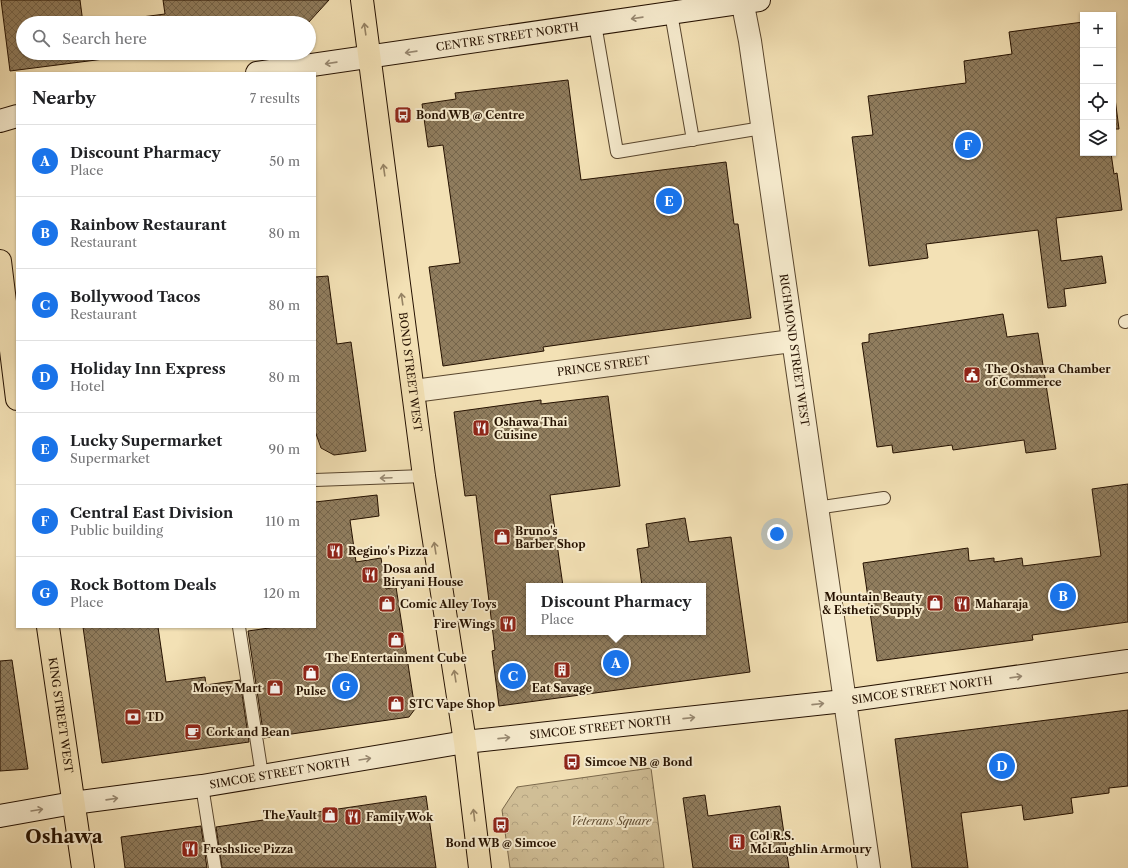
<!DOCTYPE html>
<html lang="en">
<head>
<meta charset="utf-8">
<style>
	:root { --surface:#fff; --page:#f2f2f2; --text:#202124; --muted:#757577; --line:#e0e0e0; --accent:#1a73e8 }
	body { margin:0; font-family:"Libre Caslon Text",serif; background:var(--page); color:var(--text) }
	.controls { position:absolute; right:12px; top:12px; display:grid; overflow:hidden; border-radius:0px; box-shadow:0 1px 3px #0004 }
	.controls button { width:36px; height:36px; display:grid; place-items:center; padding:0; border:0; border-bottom:1px solid var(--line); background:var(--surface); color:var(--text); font:20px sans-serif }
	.you { position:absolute; left:777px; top:534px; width:14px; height:14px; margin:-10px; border:3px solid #fff; border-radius:50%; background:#1a73e8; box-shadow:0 0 0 6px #1a73e833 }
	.badge { display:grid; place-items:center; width:26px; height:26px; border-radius:50%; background:var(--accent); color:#fff; font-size:13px; font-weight:700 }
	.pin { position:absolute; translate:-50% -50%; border:2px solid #fff; box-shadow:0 1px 4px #0006 }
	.popup { position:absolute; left:526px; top:583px; width:180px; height:52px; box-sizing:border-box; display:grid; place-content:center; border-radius:0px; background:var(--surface); filter:drop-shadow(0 1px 3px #0005); font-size:13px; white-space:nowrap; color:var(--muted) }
	.popup b { font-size:15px; color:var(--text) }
	.popup::after { content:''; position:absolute; left:50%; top:100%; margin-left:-8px; border:8px solid transparent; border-top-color:var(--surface) }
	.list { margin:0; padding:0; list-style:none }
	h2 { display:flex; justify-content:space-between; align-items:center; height:52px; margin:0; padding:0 16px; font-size:17px }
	h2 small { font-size:13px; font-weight:400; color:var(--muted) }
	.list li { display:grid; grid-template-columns:26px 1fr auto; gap:12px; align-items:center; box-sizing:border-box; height:72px; padding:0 16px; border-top:1px solid var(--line) }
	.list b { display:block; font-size:15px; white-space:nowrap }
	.list p { margin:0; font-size:13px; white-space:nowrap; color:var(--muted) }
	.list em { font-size:13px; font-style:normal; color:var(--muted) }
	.icon { flex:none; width:22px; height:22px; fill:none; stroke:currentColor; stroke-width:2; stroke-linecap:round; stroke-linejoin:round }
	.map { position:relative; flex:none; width:1128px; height:868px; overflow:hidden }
	.search { position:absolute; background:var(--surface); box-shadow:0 1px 3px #0004; left:16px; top:16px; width:300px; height:44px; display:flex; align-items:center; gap:10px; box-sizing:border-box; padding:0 14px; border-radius:22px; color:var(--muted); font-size:15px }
	.panel { position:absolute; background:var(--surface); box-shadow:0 1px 3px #0004; left:16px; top:72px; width:300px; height:556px; border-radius:0px }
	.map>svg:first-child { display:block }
	.park { fill:url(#park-crowns); stroke:#7a684b }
	.building { fill:url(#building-cross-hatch); stroke:#251100 }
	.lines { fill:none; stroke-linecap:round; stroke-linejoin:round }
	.service-casing { stroke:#58452d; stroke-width:14 }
	.minor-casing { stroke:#58452d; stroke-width:24 }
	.secondary-casing { stroke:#251100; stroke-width:24 }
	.primary-casing { stroke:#251100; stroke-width:24 }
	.service { stroke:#f7eccf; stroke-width:12 }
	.minor { stroke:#f7eccf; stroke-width:22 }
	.secondary { stroke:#f7eccf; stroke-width:22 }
	.primary { stroke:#f3e1b5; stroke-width:22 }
	.oneway { stroke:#988972 }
	.oneway2 { stroke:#968364 }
	.labels { text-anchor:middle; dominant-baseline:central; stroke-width:4; stroke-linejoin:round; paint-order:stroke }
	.street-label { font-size:11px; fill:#251100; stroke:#f7eccf }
	.poi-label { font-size:11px; font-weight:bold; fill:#251100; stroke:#f7eccf; text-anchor:start }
	.park-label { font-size:11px; font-style:italic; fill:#614e34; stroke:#f7eccf }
	.town-label { font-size:19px; font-weight:bold; fill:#251100; stroke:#f7eccf }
</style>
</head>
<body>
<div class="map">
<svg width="1128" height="868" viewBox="0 0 1128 868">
	<defs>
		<pattern id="park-crowns" width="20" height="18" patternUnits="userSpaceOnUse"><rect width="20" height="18" fill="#d0be96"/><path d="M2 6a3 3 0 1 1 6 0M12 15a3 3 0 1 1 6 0" fill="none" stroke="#b2a280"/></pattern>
		<pattern id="building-cross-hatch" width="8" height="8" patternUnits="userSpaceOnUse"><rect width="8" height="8" fill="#907d5e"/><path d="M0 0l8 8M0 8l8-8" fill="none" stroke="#75654b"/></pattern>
	</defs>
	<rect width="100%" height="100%" fill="#f3e1b5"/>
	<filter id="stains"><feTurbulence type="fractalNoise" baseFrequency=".005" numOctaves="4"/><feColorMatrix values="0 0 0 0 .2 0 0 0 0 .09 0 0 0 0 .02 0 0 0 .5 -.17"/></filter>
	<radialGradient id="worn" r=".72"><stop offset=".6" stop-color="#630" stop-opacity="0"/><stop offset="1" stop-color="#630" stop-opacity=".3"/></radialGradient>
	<path class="park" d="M651,768L664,868H510L502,810L517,787Z"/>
	<path class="building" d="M1,0H80L83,23H23V53H151L10,71Z
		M163,0H329L308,23H95L165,14Z
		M1083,22V153H1111L1114,174L1117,173L1122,210L1056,218L1061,261L1102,256L1106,283L1064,289L1066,306L1048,308L1038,230L926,244L928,258L869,266L852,137L873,135L868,96L966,83L964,61L1012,54L1009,32Z
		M568,80L581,180L726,162L734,224H738L751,318L543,347L544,351L443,366L429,267L460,263L443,145L428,147L422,104L456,99L455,93Z
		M1113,83L1119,129H1113Z
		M328,276L337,344L351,342L366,451L334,455L321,448L315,431V277Z
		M1003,314L1007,337L1038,333L1056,449L1026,453L1024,440L953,450L952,445L893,453L892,445L877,447L862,343L869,342V334Z
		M608,396L620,486L550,495L563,586H529V632H703V586H642L637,549L649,547L646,524L685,518L689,542L731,537L750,672L499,706L492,651L495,650L476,495L465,496L454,412L541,400V404Z
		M1128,484V622L1032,635L1033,640L877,661L863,563L968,548L969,561L994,558V562L1022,558L1023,566L1101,556L1092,489Z
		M377,495L379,516L350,520L356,562L381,558L386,589L396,587L415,709L409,717L264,738L248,631L276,627H315V502Z
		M83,627H158L166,682L205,677L206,685L240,680L249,742L102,763Z
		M12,660L28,769L0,771V661Z
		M1128,710V786L1109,788V793L1071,798L1073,813L1024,820L1022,805L961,813L968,868H912L895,739Z
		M705,795L708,816L780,806L789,868H693L683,798Z
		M426,796L436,868H222L216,827Z
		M201,826L207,868H125L121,837Z"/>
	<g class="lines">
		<g class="service-casing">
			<path id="service" d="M671,13L693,140
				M595,24L617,152L762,128
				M1125,322L1128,321
				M315,480L424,476
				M816,508L884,498
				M239,627L262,775
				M202,786L215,868"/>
		</g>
		<g class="minor-casing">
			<g id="minor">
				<path id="s1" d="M742,0L750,41L869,868"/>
				<path id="s2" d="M414,391L792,341"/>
			</g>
		</g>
		<g class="secondary-casing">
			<g id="secondary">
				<path id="s3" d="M257,73L759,0"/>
				<path d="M0,121L17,116"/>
				<path id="s4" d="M0,816L73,803L202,786L465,742L844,701L1128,661"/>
			</g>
		</g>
		<g class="primary-casing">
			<g id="primary">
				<path id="s5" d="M362,0L424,476L465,742L480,868"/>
				<path d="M0,261L17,399"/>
				<path id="s6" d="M48,627L83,868"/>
			</g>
		</g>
		<use href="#service" class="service"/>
		<use href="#minor" class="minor"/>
		<use href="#secondary" class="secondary"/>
		<use href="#primary" class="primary"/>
	</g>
	<defs><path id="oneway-shaft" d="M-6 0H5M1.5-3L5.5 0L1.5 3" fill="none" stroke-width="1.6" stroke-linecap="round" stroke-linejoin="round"/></defs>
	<g class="oneway">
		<use href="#oneway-shaft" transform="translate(637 18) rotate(172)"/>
		<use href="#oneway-shaft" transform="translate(411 52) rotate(172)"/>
		<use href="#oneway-shaft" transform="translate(331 63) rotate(172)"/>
		<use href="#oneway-shaft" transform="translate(386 478) rotate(178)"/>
		<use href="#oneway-shaft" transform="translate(1016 677) rotate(-8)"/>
		<use href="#oneway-shaft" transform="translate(818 704) rotate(-6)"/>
		<use href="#oneway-shaft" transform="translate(689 718) rotate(-6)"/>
		<use href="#oneway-shaft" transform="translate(504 738) rotate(-6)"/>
		<use href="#oneway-shaft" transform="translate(365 759) rotate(-9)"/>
		<use href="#oneway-shaft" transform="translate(112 799) rotate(-8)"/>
		<use href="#oneway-shaft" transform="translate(37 810) rotate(-9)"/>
	</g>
	<g class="oneway2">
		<use href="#oneway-shaft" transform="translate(365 29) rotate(-98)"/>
		<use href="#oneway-shaft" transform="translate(384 170) rotate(-98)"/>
		<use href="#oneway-shaft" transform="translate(402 299) rotate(-98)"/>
		<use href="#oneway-shaft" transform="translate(435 548) rotate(-99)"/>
		<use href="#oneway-shaft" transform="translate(455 676) rotate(-99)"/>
		<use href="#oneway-shaft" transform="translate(474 815) rotate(-97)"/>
	</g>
	<defs>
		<g id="bus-square" transform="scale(0.9)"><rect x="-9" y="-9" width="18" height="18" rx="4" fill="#8f2418" stroke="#f7eccf"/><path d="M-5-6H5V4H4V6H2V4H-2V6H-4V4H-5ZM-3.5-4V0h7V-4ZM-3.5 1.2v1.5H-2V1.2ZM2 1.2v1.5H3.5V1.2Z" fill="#fff"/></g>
		<g id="civic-square" transform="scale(0.9)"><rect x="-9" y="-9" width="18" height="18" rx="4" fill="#8f2418" stroke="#f7eccf"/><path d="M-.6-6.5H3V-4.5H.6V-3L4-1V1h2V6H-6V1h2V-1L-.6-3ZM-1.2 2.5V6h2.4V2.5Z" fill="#fff"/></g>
		<g id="restaurant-square" transform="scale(0.9)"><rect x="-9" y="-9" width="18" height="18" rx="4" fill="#8f2418" stroke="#f7eccf"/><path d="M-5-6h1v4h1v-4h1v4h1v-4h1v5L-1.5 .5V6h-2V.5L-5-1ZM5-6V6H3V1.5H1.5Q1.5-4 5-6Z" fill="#fff"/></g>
		<g id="shop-square" transform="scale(0.9)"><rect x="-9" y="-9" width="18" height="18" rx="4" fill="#8f2418" stroke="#f7eccf"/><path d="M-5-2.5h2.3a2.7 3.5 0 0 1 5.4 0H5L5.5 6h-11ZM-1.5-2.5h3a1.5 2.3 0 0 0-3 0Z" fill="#fff"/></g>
		<g id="building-square" transform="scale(0.9)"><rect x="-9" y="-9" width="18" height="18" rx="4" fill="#8f2418" stroke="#f7eccf"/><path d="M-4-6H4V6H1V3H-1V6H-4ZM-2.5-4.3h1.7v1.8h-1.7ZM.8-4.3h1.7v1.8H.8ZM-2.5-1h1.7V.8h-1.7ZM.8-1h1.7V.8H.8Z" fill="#fff"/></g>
		<g id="bank-square" transform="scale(0.9)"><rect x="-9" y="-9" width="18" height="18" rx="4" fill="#8f2418" stroke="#f7eccf"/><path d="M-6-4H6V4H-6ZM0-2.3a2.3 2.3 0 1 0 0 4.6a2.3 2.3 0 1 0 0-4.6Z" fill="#fff"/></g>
		<g id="cafe-square" transform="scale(0.9)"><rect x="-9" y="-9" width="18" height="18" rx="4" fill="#8f2418" stroke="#f7eccf"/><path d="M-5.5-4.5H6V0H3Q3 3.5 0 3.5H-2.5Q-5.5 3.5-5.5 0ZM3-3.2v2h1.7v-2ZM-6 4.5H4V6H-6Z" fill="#fff"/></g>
	</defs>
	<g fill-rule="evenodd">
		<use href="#bus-square" x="403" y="115"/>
		<use href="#civic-square" x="972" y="375"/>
		<use href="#restaurant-square" x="481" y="428"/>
		<use href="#shop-square" x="502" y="537"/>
		<use href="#restaurant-square" x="335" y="551"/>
		<use href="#restaurant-square" x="370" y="575"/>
		<use href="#shop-square" x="935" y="603"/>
		<use href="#shop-square" x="387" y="604"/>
		<use href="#restaurant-square" x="962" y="604"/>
		<use href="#restaurant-square" x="508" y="624"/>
		<use href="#shop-square" x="396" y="640"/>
		<use href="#building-square" x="562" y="670"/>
		<use href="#shop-square" x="311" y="673"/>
		<use href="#shop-square" x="275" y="688"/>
		<use href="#shop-square" x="396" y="704"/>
		<use href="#bank-square" x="133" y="717"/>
		<use href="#cafe-square" x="193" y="732"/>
		<use href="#bus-square" x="572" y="762"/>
		<use href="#shop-square" x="330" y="815"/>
		<use href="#restaurant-square" x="353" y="817"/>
		<use href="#bus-square" x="501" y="825"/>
		<use href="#building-square" x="737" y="842"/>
		<use href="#restaurant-square" x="190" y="849"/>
	</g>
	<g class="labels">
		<g class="street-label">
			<text stroke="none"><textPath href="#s3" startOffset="253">CENTRE STREET NORTH</textPath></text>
			<text stroke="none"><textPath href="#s1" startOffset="354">RICHMOND STREET WEST</textPath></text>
			<text stroke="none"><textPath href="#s2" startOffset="191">PRINCE STREET</textPath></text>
			<text stroke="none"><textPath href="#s5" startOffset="375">BOND STREET WEST</textPath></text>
			<text stroke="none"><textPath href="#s4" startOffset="931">SIMCOE STREET NORTH</textPath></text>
			<text stroke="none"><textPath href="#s6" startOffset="89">KING STREET WEST</textPath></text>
			<text stroke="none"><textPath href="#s4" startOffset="607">SIMCOE STREET NORTH</textPath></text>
			<text stroke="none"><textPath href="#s4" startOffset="283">SIMCOE STREET NORTH</textPath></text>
		</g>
		<g class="poi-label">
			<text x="416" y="115">Bond WB @ Centre</text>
			<text x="985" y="369">The Oshawa Chamber<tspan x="985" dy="13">of Commerce</tspan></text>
			<text x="494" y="422">Oshawa Thai<tspan x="494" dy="13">Cuisine</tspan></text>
			<text x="515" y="531">Bruno's<tspan x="515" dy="13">Barber Shop</tspan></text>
			<text x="348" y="551">Regino's Pizza</text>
			<text x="383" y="569">Dosa and<tspan x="383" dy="13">Biryani House</tspan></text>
			<text x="922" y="597" text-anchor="end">Mountain Beauty<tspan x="922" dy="13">&amp; Esthetic Supply</tspan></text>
			<text x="400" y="604">Comic Alley Toys</text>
			<text x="975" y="604">Maharaja</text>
			<text x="495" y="624" text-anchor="end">Fire Wings</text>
			<text x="396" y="658" text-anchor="middle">The Entertainment Cube</text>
			<text x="262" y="688" text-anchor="end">Money Mart</text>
			<text x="562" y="688" text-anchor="middle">Eat Savage</text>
			<text x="311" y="691" text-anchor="middle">Pulse</text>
			<text x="409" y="704">STC Vape Shop</text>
			<text x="146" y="717">TD</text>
			<text x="206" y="732">Cork and Bean</text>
			<text x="585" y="762">Simcoe NB @ Bond</text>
			<text x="317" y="815" text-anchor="end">The Vault</text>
			<text x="366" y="817">Family Wok</text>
			<text x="750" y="836">Col R.S.<tspan x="750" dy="13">McLaughlin Armoury</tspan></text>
			<text x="501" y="843" text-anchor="middle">Bond WB @ Simcoe</text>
			<text x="203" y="849">Freshslice Pizza</text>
		</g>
		<g class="park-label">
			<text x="611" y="821">Veterans Square</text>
		</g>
		<g class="town-label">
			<text x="64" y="836">Oshawa</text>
		</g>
	</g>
	<rect width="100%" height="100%" filter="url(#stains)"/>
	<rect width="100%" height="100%" fill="url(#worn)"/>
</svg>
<div class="controls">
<button>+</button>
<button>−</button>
<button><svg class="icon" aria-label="locate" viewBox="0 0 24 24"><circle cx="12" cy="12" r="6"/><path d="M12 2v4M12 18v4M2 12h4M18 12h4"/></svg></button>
<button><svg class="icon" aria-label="layers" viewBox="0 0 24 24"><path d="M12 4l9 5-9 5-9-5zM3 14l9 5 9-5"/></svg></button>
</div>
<div class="you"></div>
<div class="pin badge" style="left:616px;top:663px">A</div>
<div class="popup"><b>Discount Pharmacy</b>Place</div>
<div class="pin badge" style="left:1063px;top:596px">B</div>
<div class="pin badge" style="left:513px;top:676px">C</div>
<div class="pin badge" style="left:1002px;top:766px">D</div>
<div class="pin badge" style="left:669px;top:201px">E</div>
<div class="pin badge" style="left:968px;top:145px">F</div>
<div class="pin badge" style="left:345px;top:686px">G</div>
<div class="search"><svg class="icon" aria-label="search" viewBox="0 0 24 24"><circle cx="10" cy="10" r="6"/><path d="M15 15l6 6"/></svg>Search here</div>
<section class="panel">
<h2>Nearby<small>7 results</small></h2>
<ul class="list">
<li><span class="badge">A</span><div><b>Discount Pharmacy</b><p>Place</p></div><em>50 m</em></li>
<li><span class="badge">B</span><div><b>Rainbow Restaurant</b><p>Restaurant</p></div><em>80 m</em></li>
<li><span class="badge">C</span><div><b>Bollywood Tacos</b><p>Restaurant</p></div><em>80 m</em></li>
<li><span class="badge">D</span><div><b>Holiday Inn Express</b><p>Hotel</p></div><em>80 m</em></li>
<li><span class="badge">E</span><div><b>Lucky Supermarket</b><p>Supermarket</p></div><em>90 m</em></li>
<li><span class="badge">F</span><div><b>Central East Division</b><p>Public building</p></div><em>110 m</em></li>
<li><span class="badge">G</span><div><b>Rock Bottom Deals</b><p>Place</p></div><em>120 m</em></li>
</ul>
</section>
</div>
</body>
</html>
